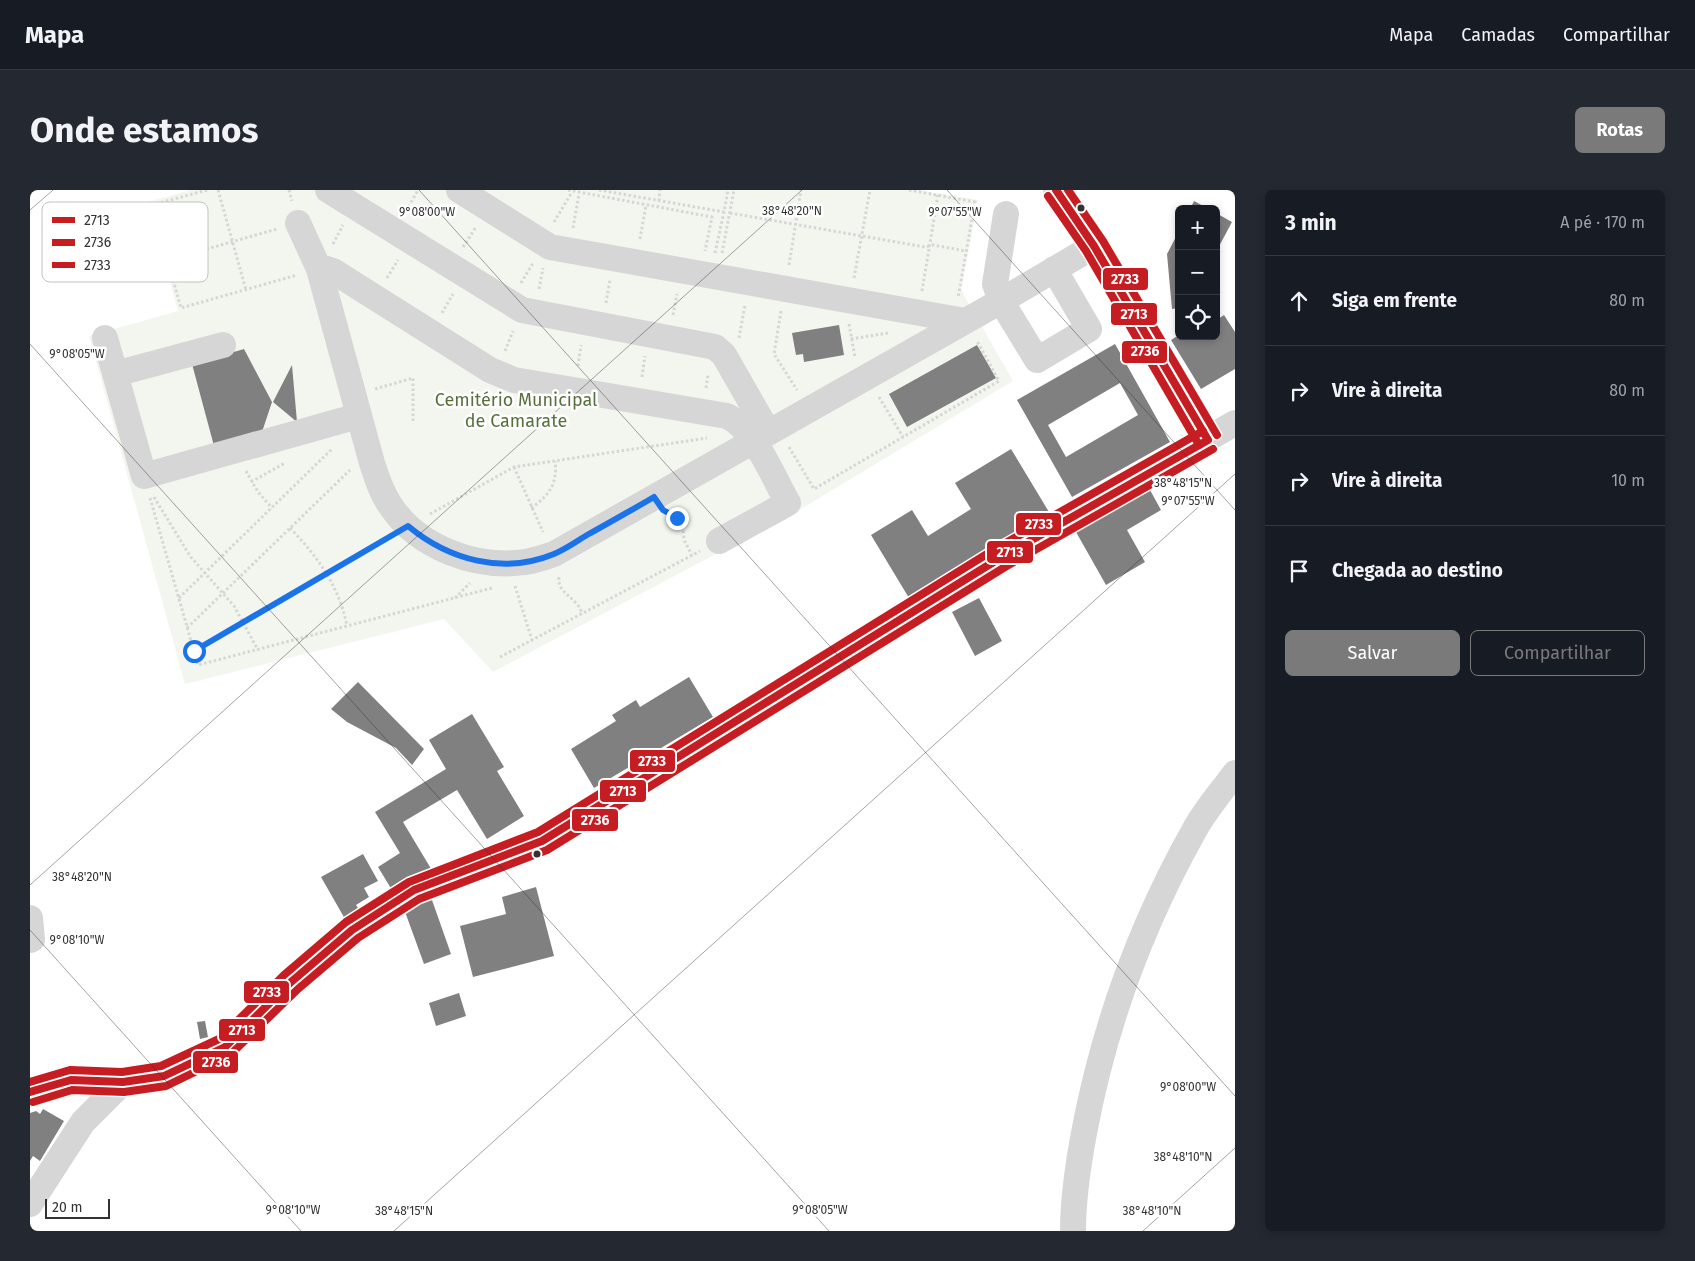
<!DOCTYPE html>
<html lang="pt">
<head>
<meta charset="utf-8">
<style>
	:root { --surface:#171b24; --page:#242831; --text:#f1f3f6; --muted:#9ea1a6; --line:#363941; --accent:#7a7a7a }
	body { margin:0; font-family:"Fira Sans",sans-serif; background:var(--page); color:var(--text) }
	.controls { position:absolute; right:15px; top:15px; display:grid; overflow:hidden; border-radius:8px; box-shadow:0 2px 8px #0003 }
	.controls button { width:45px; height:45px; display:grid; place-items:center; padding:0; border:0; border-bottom:1px solid var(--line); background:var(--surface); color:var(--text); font:25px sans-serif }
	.scale { position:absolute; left:15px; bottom:12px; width:65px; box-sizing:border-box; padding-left:5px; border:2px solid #323232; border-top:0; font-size:14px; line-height:18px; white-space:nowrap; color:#323232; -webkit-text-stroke:4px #fff; paint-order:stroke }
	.stop { position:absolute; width:15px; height:15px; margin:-11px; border:4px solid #1a73e8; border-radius:50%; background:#fff }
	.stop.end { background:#1a73e8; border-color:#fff; box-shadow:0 1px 5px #0008 }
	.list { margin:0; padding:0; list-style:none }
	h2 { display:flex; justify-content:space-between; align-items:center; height:65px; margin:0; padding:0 20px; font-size:21px }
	h2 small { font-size:16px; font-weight:400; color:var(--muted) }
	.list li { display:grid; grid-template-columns:32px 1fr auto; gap:15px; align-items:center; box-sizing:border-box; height:90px; padding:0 20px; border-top:1px solid var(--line) }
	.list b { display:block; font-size:19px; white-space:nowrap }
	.list em { font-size:16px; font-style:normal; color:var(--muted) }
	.actions { display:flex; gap:10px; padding:15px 20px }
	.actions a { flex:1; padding:11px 0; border:1px solid var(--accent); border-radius:8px; text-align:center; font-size:18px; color:var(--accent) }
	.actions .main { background:var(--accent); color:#fff }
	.icon { flex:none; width:28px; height:28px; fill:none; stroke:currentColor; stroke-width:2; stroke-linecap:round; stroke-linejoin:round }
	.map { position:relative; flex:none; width:1205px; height:1041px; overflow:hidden; border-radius:8px }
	header { display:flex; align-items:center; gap:30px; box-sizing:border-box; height:70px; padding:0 25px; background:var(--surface); border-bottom:1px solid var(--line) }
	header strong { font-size:24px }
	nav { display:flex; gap:28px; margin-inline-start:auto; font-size:18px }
	.intro { display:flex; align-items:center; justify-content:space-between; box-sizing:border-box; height:120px; padding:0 30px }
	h1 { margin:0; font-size:35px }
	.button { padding:12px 22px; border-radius:8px; background:var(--accent); color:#fff; font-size:18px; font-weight:700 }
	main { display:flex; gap:30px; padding:0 30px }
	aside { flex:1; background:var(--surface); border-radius:8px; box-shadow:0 2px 8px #0003 }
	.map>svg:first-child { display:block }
	.green { fill:#f3f6ee }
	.building { fill:#808080; fill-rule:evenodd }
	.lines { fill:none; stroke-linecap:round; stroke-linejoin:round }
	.path { stroke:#d6d6d6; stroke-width:3; stroke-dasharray:2.5 2.5; stroke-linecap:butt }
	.minor { stroke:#d6d6d6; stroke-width:26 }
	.bus-1-casing { stroke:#fff; stroke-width:11 }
	.bus-2-casing { stroke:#fff; stroke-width:11 }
	.bus-3-casing { stroke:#fff; stroke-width:11 }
	.bus-1 { stroke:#c61d23; stroke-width:8 }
	.bus-2 { stroke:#c61d23; stroke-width:8 }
	.bus-3 { stroke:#c61d23; stroke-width:8 }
	.route { stroke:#1a73e8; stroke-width:6 }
	.ticks { fill:none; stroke:#323232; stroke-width:1; stroke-opacity:0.45 }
	.bus-dot { fill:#323232; stroke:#fff; stroke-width:2 }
	.labels { text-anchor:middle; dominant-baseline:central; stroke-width:5; stroke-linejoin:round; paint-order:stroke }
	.park-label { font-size:18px; fill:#58713c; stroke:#fff }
	.key { fill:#fff; stroke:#c2c2c2; stroke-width:1 }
	.key-label { font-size:14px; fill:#323232 }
	.ticks-label { font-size:12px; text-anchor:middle; fill:#323232; stroke:#fff; stroke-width:5; stroke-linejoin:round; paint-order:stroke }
	.line-badge { stroke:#fff; stroke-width:2 }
	.badge-label { font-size:14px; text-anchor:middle; font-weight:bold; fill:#fff }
</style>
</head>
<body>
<header>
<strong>Mapa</strong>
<nav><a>Mapa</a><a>Camadas</a><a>Compartilhar</a></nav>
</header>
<div class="intro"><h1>Onde estamos</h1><a class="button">Rotas</a></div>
<main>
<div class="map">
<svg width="1205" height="1041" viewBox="0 0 1205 1041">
	<rect width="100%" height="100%" fill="#fff"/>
	<path class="green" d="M160,0H889L948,10L931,100L983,191L771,319L463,482L414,429L155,494L59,146L148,121L118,12Z"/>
	<path class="building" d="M1164,11L1179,19H1160Z
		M1186,23L1202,32L1186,62Z
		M1149,41V118L1142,119L1137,64Z
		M1194,125L1205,142V179L1171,199L1141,150L1149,145L1186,146V126L1188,129Z
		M809,135L814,165L774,172L773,164L766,165L762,143Z
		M1085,154L1140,252L1042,307L987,210ZM1090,193L1108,225L1036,267L1018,235Z
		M947,155L966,188L877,237L859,204Z
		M214,159L242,212L232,242L184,256L162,174Z
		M262,175L267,232L243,212Z
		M981,259L1019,322L879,408L841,345L882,320L898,346L941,319L925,293Z
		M1120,300L1131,320L1097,340L1115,372L1076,395L1046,342Z
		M949,408L972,451L945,466L922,422Z
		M659,487L683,527L564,598L541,559L586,531L582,525L606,510L610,517Z
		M328,492L394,559L382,575L366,558L317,532L301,519Z
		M442,524L474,577L467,581L494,626L457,649L427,600L373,632L403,682L365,705L348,677L370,663L345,622L416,579L399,550Z
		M333,664L348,691L334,698L339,707L326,715L330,721L315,729L291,687Z
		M506,697L524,766L443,787L430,736L476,724L472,707Z
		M402,710L421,764L394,774L374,719Z
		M429,803L436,826L406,836L399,813Z
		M175,831L178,847L170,849L167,832Z
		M13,919L34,931L10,971L3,966L0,971V923L6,921L10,924Z"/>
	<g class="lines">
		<path class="path" d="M177,0L122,15L151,118L267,85
			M188,0L216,100
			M259,0L262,11
			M538,0L682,27L675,61
			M569,0L694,22L698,0
			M879,0L945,12L928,108
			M629,11L630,0
			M376,21L388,0
			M700,23L895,57L903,55L936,61
			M524,32L542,2
			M543,38L549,4
			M610,49L616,15
			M303,54L313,35
			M433,57L446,37
			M685,63L694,22
			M692,63L704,0
			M138,70L247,39
			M759,75L771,0
			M357,88L368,70
			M824,88L840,0
			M491,93L503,73
			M509,99L513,78
			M892,101L908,5
			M576,113L580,90
			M751,121L744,164L767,200
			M412,123L423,104
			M643,125L647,104
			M819,134L825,167
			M709,148L715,115
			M821,149L858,143
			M475,161L483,141
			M548,176L551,155
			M612,187L615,166
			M676,198L678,185
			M345,199L383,188V233
			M849,207L873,247
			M759,257L784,299L969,191L947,151
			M484,277L513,342
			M216,281L228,302L242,318
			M221,292L255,273
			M124,307L160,366L204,416L228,460
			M120,308L168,475L462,398
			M501,318C519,306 528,293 525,271
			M400,324L484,277L677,248
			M642,325L653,337L654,350L662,365
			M260,338C288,367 309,396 317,436
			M529,387C527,404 546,406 552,423
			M485,396L502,450
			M149,408L303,258
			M425,408L440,393
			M157,438L320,280
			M164,461L358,348
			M470,467L670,361"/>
		<path class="minor" d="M298,0L492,120L685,157L694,165L738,242
			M429,0L520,57L935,131
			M1026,0L1064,56L1178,250
			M268,33L289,79L342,273C347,288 351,302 360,315C388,358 446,379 495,372C504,371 515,367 524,364L971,111L965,94L976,24
			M289,79L294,78L303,81L460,180L484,190L697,226C725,239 743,287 758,313L689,351
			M1024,79L1059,139L1007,170L971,111L1064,56
			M75,148L114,286L328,226
			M85,184L193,155
			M0,728L2,749L0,750
			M0,902L41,890L93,892L134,886L195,857L261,792L322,740L384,700L512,651L970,368L1205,233
			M0,1014L53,932L93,892
			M1043,1041C1043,1008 1048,975 1054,943C1074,836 1112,733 1165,639C1176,619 1192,601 1205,583"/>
		<g class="bus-1-casing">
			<path id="bus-1" d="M1026,0L1064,56L1178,250
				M0,902L41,890L93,892L134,886L195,857L261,792L322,740L384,700L512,651L970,368L1178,250"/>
		</g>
		<g class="bus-2-casing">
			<path id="bus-2" d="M1018,6L1056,61L1169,255
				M3,912L42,900L94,902L136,896L200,865L268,799L328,748L389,709L517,660L975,377L1183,259"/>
		</g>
		<g class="bus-3-casing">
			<path id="bus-3" d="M1038,0L1073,51L1187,245
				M0,892L40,880L92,882L131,876L189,849L254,785L316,732L379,692L508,642L965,359L1173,241"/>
		</g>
		<use href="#bus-1" class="bus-1"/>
		<use href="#bus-2" class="bus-2"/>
		<use href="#bus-3" class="bus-3"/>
	</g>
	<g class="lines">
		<path class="route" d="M164,461L378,336C419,370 473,385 524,364C536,359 547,351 557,345C580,332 602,320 624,307L633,320L647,328"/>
	</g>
	<path class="ticks" d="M389,0L1205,906M917,0L1205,320M0,20L23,0M0,154L799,1041M0,695L772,0M0,740L271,1041M364,1041L1205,284M1113,1041L1205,958"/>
	<g class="bus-dot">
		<circle cx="1051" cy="18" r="4.5"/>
		<circle cx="507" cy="664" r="4.5"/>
	</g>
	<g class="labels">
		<g class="park-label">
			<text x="486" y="210">Cemitério Municipal<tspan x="486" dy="21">de Camarate</tspan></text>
		</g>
	</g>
	<rect x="12" y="12" width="166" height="80" rx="8" class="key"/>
	<rect x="22" y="27" width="23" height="6" fill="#c61d23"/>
	<rect x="22" y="49" width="23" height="7" fill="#c61d23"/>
	<rect x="22" y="72" width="23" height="6" fill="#c61d23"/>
	<g class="key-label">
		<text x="54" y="35">2713</text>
		<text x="54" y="57">2736</text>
		<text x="54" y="80">2733</text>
	</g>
	<g class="ticks-label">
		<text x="762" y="25">38°48'20"N</text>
		<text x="397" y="26">9°08'00"W</text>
		<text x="925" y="26">9°07'55"W</text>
		<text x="47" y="168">9°08'05"W</text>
		<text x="1153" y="297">38°48'15"N</text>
		<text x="1158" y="315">9°07'55"W</text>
		<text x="52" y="691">38°48'20"N</text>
		<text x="47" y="754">9°08'10"W</text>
		<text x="1158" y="901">9°08'00"W</text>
		<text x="1153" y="971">38°48'10"N</text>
		<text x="263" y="1024">9°08'10"W</text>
		<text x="790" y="1024">9°08'05"W</text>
		<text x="374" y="1025">38°48'15"N</text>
		<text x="1122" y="1025">38°48'10"N</text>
	</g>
	<g class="line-badge">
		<rect x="1072" y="77" width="47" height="24" rx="5" fill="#c61d23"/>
		<rect x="1080" y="112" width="48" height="24" rx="5" fill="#c61d23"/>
		<rect x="1091" y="150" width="47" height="24" rx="5" fill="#c61d23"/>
		<rect x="985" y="322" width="47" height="24" rx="5" fill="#c61d23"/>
		<rect x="956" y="350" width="48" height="24" rx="5" fill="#c61d23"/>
		<rect x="599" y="559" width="47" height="24" rx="5" fill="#c61d23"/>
		<rect x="569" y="589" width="48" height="24" rx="5" fill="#c61d23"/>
		<rect x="541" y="618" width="48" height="24" rx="5" fill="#c61d23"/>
		<rect x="213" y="790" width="47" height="24" rx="5" fill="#c61d23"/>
		<rect x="188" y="828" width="48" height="24" rx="5" fill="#c61d23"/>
		<rect x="162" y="860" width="47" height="24" rx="5" fill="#c61d23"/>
	</g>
	<g class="badge-label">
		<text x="1095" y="94">2733</text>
		<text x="1104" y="129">2713</text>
		<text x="1115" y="166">2736</text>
		<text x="1009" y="339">2733</text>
		<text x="980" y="367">2713</text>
		<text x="622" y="576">2733</text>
		<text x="593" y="606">2713</text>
		<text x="565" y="635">2736</text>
		<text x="237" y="807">2733</text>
		<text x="212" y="845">2713</text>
		<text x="186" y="877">2736</text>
	</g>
</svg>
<div class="controls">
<button>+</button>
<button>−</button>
<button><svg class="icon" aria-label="locate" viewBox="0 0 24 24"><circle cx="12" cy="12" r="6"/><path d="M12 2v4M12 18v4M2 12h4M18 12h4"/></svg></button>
</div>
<div class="scale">20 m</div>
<div class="stop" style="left:164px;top:461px"></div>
<div class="stop end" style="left:647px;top:328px"></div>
</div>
<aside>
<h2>3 min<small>A pé · 170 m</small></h2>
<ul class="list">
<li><svg class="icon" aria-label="ahead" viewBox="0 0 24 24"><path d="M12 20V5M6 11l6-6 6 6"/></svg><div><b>Siga em frente</b></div><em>80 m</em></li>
<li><svg class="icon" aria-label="right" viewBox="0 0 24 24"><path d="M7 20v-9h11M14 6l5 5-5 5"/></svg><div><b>Vire à direita</b></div><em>80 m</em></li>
<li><svg class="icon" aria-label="right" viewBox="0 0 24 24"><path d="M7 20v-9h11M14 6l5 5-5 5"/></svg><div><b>Vire à direita</b></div><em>10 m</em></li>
<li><svg class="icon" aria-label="arrive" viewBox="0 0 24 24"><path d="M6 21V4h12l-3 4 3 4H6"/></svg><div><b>Chegada ao destino</b></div></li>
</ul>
<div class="actions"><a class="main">Salvar</a><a>Compartilhar</a></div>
</aside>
</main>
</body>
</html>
